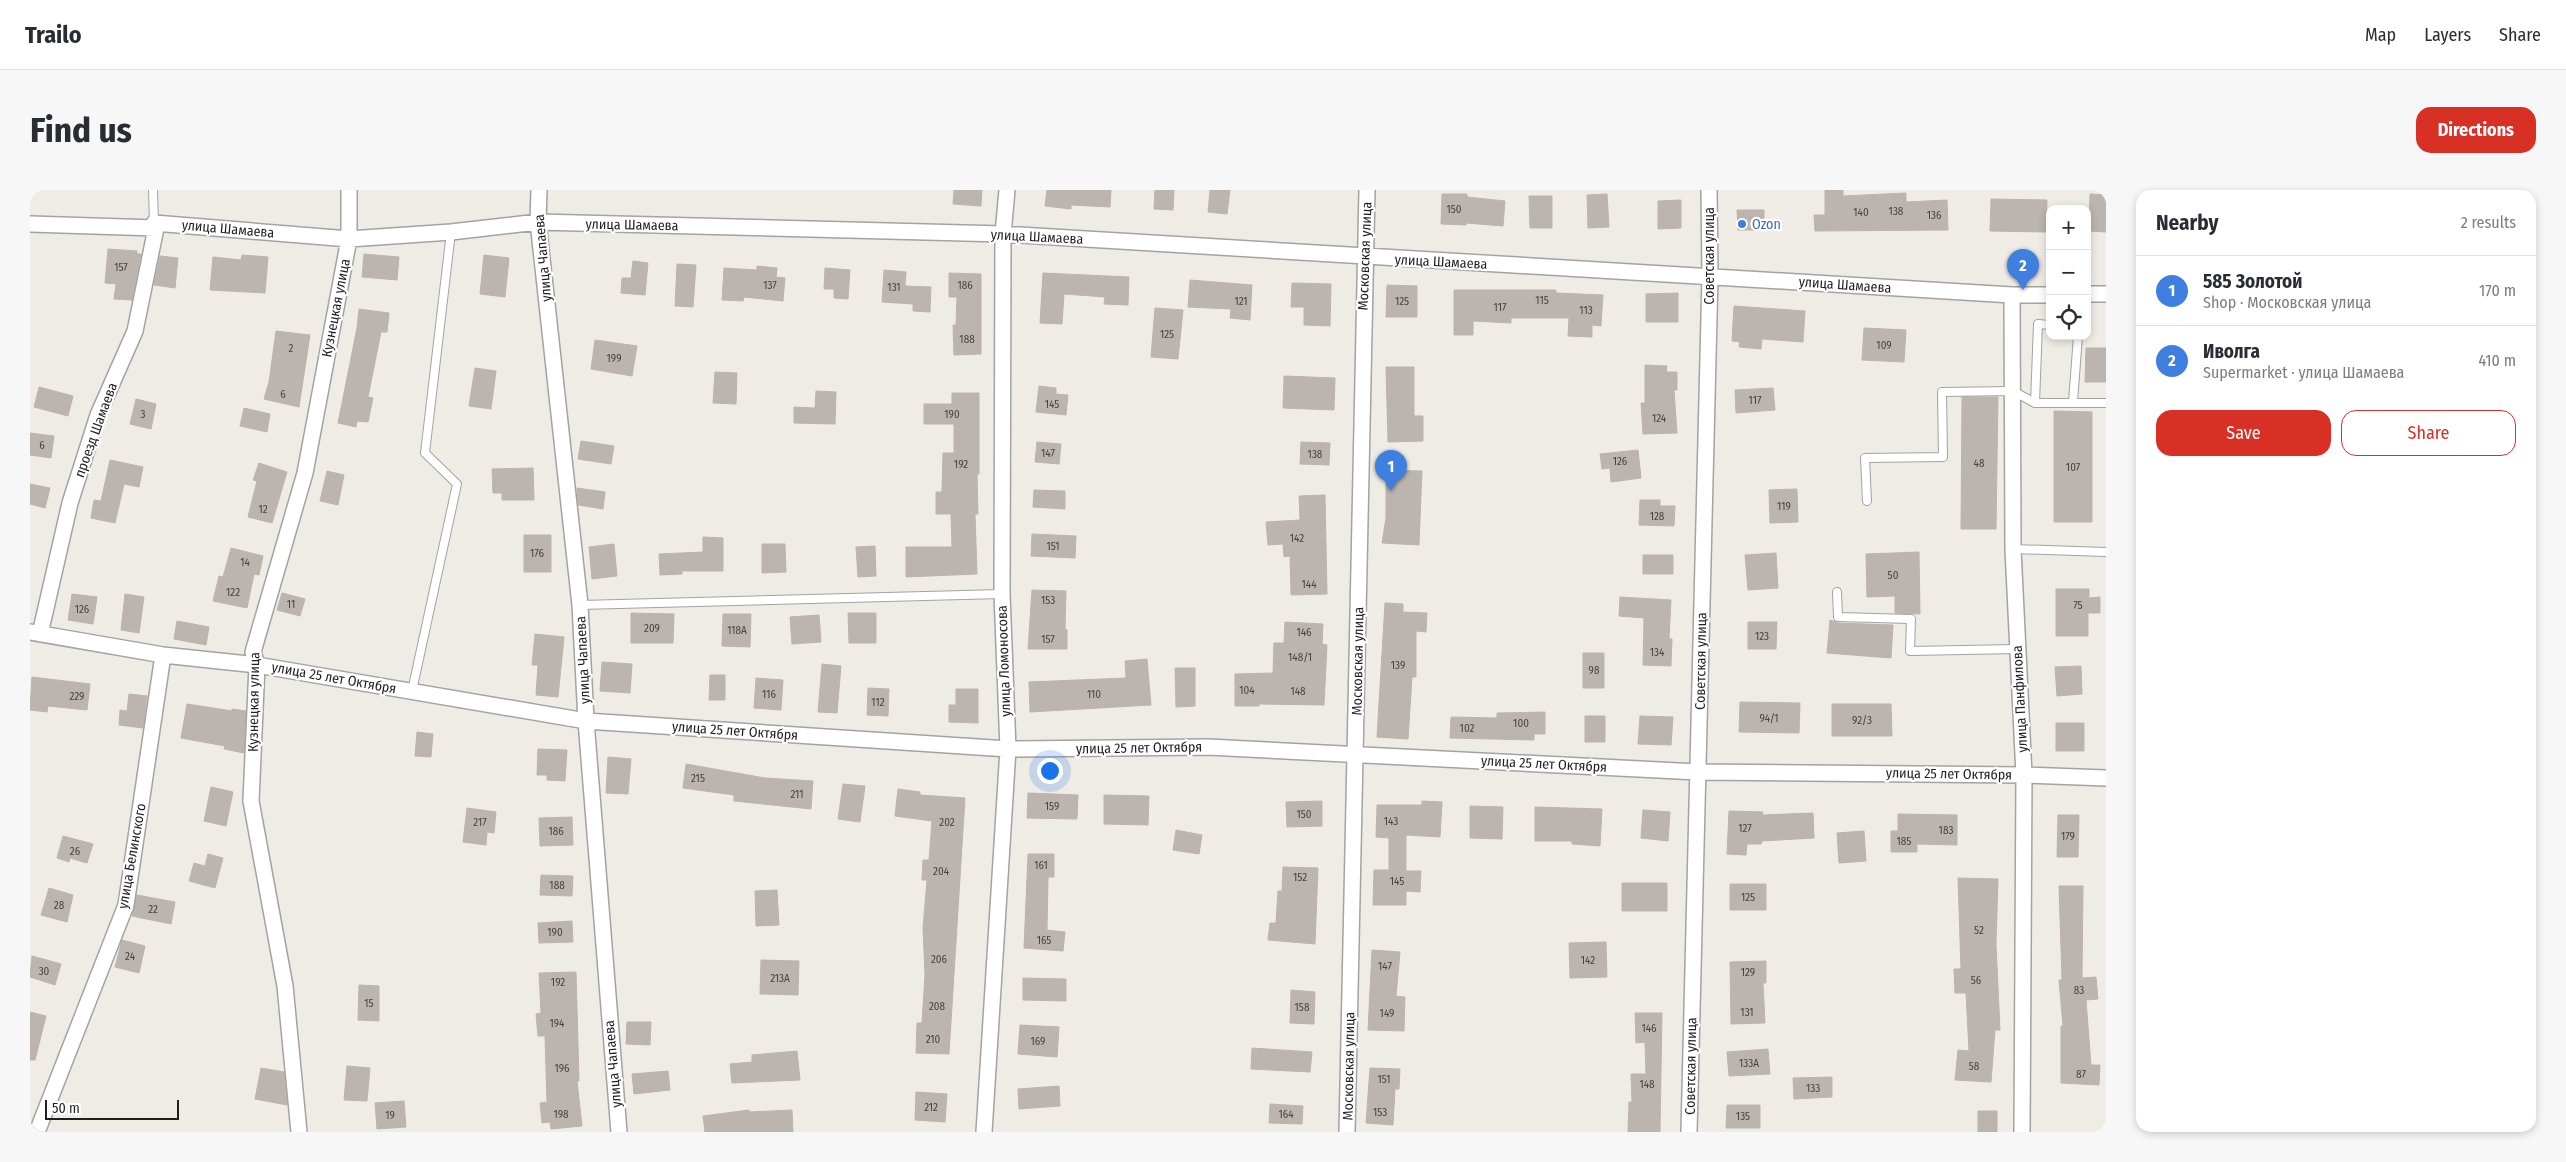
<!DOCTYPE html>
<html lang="en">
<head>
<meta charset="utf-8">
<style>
	:root { --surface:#fff; --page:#f7f7f7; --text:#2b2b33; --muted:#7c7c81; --line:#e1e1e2; --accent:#d93025 }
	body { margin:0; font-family:"Fira Sans Condensed",sans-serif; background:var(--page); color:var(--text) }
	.controls { position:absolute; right:15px; top:15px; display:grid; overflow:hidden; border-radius:10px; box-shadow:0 2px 8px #0003 }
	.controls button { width:45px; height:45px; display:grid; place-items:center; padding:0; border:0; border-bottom:1px solid var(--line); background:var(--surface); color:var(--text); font:25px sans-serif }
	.scale { position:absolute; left:15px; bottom:12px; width:134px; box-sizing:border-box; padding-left:5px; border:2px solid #1f1f1f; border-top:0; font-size:14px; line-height:18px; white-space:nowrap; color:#1f1f1f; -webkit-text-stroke:4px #fff; paint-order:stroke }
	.you { position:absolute; left:1019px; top:580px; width:18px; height:18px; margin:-12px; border:4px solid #fff; border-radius:50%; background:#1a73e8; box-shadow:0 0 0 8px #1a73e833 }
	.badge { display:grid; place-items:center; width:32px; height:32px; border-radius:50%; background:var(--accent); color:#fff; font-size:16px; font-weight:700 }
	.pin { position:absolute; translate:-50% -41px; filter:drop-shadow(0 1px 2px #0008) }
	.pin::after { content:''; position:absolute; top:26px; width:18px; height:15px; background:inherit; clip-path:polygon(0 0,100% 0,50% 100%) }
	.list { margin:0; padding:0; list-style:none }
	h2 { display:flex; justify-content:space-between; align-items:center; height:65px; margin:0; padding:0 20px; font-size:21px }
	h2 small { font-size:16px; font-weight:400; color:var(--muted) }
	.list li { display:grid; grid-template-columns:32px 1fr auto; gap:15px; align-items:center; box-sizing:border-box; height:70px; padding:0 20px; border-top:1px solid var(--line) }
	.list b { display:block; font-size:19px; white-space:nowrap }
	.list p { margin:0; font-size:16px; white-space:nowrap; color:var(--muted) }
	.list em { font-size:16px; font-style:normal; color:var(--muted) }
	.actions { display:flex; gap:10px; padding:15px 20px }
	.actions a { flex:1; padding:11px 0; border:1px solid var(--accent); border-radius:15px; text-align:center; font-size:18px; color:var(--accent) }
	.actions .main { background:var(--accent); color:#fff }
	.icon { flex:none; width:28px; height:28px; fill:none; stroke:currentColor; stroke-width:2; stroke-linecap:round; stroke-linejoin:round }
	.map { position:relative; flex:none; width:2076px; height:942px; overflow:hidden; border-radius:15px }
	header { display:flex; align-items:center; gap:30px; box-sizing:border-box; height:70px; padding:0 25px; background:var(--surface); border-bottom:1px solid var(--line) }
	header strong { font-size:24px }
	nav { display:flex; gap:28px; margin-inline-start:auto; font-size:18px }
	.intro { display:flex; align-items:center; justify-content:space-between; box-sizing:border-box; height:120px; padding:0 30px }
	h1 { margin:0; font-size:35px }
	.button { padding:12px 22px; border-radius:15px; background:var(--accent); color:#fff; font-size:18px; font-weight:700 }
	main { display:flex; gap:30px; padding:0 30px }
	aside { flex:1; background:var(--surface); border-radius:15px; box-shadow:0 2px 8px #0003 }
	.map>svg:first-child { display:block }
	.building { fill:#bcb5af; stroke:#bfb3a9 }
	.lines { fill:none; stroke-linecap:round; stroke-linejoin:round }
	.lane-casing { stroke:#a3a3a3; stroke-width:10 }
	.street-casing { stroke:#a3a3a3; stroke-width:18 }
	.lane { stroke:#fff; stroke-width:8 }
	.street { stroke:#fff; stroke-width:15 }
	.shop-dot { fill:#3f7fe0; stroke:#fff; stroke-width:2 }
	.labels { text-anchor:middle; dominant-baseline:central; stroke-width:4.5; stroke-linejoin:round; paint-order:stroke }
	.number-label { font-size:11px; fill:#464443 }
	.shop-label { font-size:14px; fill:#366cbe; stroke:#fff; text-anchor:start }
	.street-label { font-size:14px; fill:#1f1f1f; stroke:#fff }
</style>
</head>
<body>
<header>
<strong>Trailo</strong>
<nav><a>Map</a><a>Layers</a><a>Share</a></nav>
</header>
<div class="intro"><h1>Find us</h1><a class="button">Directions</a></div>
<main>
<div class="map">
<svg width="2076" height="942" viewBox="0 0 2076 942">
	<rect width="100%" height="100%" fill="#efece6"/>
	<path class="building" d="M924,0H952L951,16L923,14Z
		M1017,0H1081L1080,17L1041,15V19L1015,16Z
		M1125,0H1144L1143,20L1124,19Z
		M1180,0H1200L1197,24L1178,22Z
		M1795,0H1813V6L1876,3V12L1917,10L1918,40L1785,41L1784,25H1795Z
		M1412,4H1437V7L1475,11L1473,36L1436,33V35L1411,34Z
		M1577,4L1579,37L1558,38L1557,5Z
		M2060,4L2076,5V42L2059,41Z
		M1499,6H1522V38H1500Z
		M1961,9L2017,10L2016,42L1960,41Z
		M1651,10V38L1628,39V11Z
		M1707,20H1734V40H1708Z
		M78,59L107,61V64H111L102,110L84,109L86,94L75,93Z
		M334,64L369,67L367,90L332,87Z
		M212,65L238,67L235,103L180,100L183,67L211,70Z
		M454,65L479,68L475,107L450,104Z
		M130,66L148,68L145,98L124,95Z
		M603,71L618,73L615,105L591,103L592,88H601Z
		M647,74L666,75L663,117L645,116Z
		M727,76L747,78L746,87L755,88L753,111L714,107L713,111L692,110L694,78L727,80Z
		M795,78L820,80L818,109L804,108V99H794Z
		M854,80L876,82L875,96L901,97L900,122L883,121V114L852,112Z
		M919,83L951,84V164L924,165L923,135H926L927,107H919Z
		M1013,83L1099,87L1098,115L1074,114L1075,107L1034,104L1032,134L1010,133Z
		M1160,90L1222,95L1220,130L1200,128L1201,119L1158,117Z
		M1262,93L1301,94L1300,136L1274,135V117H1261Z
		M1357,95L1387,96V127H1356Z
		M1424,100H1526V103L1573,105L1571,136L1562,135V147L1538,146L1539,128H1481V133L1443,131V145H1424Z
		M1648,103V132H1616V104Z
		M1704,116L1775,121L1773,152L1732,149L1731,159L1709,157L1710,152L1702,151Z
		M1125,118L1153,120L1148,169L1121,167Z
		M329,119L359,123L357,142H351L338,207L343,208L338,232L327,231L326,237L308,233L327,138Z
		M1834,138L1876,140L1874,172L1832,170Z
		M246,141L280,145L269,217L234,209L239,192Z
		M565,150L607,156L602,186L561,179Z
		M2056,158H2076V192H2055Z
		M1615,175L1637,176L1636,182H1647V200H1644L1647,243L1613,244L1611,213H1615Z
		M1356,177H1384V226H1393V251L1358,252Z
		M445,178L466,181L461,219L439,216Z
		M685,182L707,183L706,214L683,213Z
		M1254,186L1305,188L1304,220L1253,218Z
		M1009,196L1026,198V204L1038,205L1036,225L1006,222Z
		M9,197L43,206L38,226L4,217Z
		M1743,198L1745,220L1706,223L1705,200Z
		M786,201L806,202L805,234L764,233V217L785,218Z
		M922,203H949V284H947L948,324H945L947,384L876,387V357H922L921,324H906V302H912L913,263H924V234H894V214H922Z
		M1932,207H1968L1966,339H1931Z
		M106,209L126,214L121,239L100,234Z
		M214,218L240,224L237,242L210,236Z
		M2024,221L2062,222V332H2024Z
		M0,243L24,246L21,268L0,265Z
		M551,251L584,256L581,274L548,269Z
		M1007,252L1031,254L1029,274L1005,272Z
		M1271,252L1300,253L1299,275L1270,274Z
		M1608,260L1611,288L1581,292L1580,278L1572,279L1570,264Z
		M80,270L113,277L109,297L94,294L85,333L61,328L64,310L71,311Z
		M229,273L257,282L242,333L218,327L227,291L223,290Z
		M503,278L504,310H472V303H463L462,279Z
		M1356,280L1392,281L1389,355L1352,353L1356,328Z
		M297,281L314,285L308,315L290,311Z
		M0,294L20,298L15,318L0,314Z
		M547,298L575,302L573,319L548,315Z
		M1767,299L1768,332L1740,333L1739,300Z
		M1004,300L1035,301V319L1003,317Z
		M1295,305L1297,404L1261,405L1260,366L1254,367L1253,354L1238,355L1236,332L1270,330L1269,306Z
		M1610,310H1630V316H1645L1644,336L1609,335Z
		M1002,344L1046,346L1045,368L1001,366Z
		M494,345H521V382H494Z
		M673,347L693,348V381H652V384L630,385L629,364L673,362Z
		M584,354L587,386L562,389L559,357Z
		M732,354H755L756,382L732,383Z
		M845,356L846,386L828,387L826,357Z
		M201,358L233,366L229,385L224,384L217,418L183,411L189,386L193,387Z
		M1889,362L1890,424L1865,423V406L1837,407L1836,364Z
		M1746,363L1748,398L1718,400L1715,365Z
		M1613,365H1643V384H1613Z
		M2026,399H2059V408L2070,407V423H2058V446H2026Z
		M1002,400L1036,401L1035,439L1037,440V459H998Z
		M252,403L275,409L270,426L247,420Z
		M42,404L67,407L63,434L38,430Z
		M95,404L114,407L109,443L91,440Z
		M1590,407L1641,410L1639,449H1642L1641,476L1613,475L1614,428L1589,426Z
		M1355,413L1373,414V422L1397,423L1396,442L1386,441V487H1382L1378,549L1347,547Z
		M601,423L644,424L643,453H601Z
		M818,423H846V453H819Z
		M693,424H721L720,457L692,456Z
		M789,425L791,452L762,454L760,427Z
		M1800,430L1808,433L1863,435L1861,468L1797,463Z
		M147,431L179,437L176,455L144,449Z
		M1255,432L1293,434L1292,454L1297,455L1294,515L1229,514V516H1205V484L1243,483L1244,453H1254Z
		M1718,432H1747L1746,459H1718Z
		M505,444L534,447L528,507L506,505L508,475H502Z
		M1553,463H1574V498H1553Z
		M1117,469L1121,515L1000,522L999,492L1096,488L1095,471Z
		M572,472L602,474L600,503L570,501Z
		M792,474L811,476L807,523L788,522Z
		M2051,476L2052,504L2027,506L2025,477Z
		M1145,478H1165V516L1146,517Z
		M680,485H695V510H679Z
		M2,487L60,494L57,520L18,516L17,522L0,520Z
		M726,488L753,490L751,520L724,518Z
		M838,498L859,499L858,526L837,525Z
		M926,499H948V533L919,532V515H926Z
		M99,504L117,506L113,538L89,535L90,520L97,521Z
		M1710,512L1770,513L1769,543L1709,542Z
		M157,514L202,521V519L216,521L214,563L194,559L195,556L151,548Z
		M1802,514H1861L1862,546H1802Z
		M1515,522V544H1504V550L1420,548L1421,527L1467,528V523Z
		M1555,526H1575V552H1555Z
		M1610,526L1643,527L1641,555L1608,554Z
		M2026,533H2054V561H2026Z
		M387,542L403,544L401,567L385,566Z
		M508,559L537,560L535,591L517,590V585H507Z
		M578,567L601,569L598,604L576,603Z
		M656,574L735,588L783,591L781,619L704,611V605L653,598Z
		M813,594L835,596L830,632L808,629Z
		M181,597L203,602L196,636L174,631Z
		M868,599L890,602V605L935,608L919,864L886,863L887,833H892L895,785L893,738L897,690H892L893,670H899L902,631L865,626Z
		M998,603L1048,605L1047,629L997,628Z
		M1074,605L1119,606L1118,635L1074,634Z
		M1292,611V636L1257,637L1256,612Z
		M1392,611L1412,612L1410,647L1376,645V681H1391L1390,702L1376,701V715H1343L1344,680H1359V648L1346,647L1347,615H1392Z
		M1440,616L1473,617L1472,649L1440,648Z
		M1505,617L1572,619L1570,656L1542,654V651H1505Z
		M437,618L466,622L464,643L457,642L456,655L433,652Z
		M1613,620L1640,622L1638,651L1611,648Z
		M1699,621L1733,622L1732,625L1783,623L1784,648L1732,651L1731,654H1717L1716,665L1697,664Z
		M1868,624L1927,625V655L1887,654V662H1861V641H1868Z
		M2028,625H2049L2048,667H2027Z
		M542,627L543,655L510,656L509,628Z
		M1146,640L1172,645L1169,664L1143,660Z
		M1834,641L1836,671L1809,673L1807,643Z
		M33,646L63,654L57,673L40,668L39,672L27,668Z
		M178,664L193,668L185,698L159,691L164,673L175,676Z
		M998,664H1024V687H1018L1017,740L1035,742L1033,761L994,758Z
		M1253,677L1288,678L1285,754L1238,750L1240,733H1246L1248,701H1252Z
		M511,685L543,686L542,706L510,705Z
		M1928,688L1968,689L1966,754L1970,840H1965L1961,892L1925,890L1928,860L1939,861L1936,803H1925L1924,779H1931Z
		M1592,693H1637V721H1592Z
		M1700,694H1736V720H1700Z
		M2029,696H2053L2052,788L2066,787L2068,809L2056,810L2061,875H2070L2069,895L2031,893V836H2033L2029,790H2032Z
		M19,698L43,705L37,732L11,725Z
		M747,700L749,735L726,736L725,701Z
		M107,705L145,712L141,734L102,726Z
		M542,731L543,752L509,753L508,733Z
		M92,750L115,756L109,783L85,777Z
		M1576,752L1577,787L1540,788L1539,753Z
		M1342,760L1370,762L1366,806L1375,807L1374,841L1338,840Z
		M2,766L31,774L25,795L0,787Z
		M731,770L769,771L768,805L730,804Z
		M1736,771V793H1733L1735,833L1701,834L1700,772Z
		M546,782L549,891H547L552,936L521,939L520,932L512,933L510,913L517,912L515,846H508L506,824L511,823L509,783Z
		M993,788L1036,789V811L993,810Z
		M329,795L349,796V831L328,830Z
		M1261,800L1285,802L1284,834L1260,833Z
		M0,822L16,826L5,870H0Z
		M1605,823H1632L1630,942H1598L1599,912H1602L1601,884H1616L1615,852L1606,853Z
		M597,832H621L620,855L596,854Z
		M990,835L1029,837L1027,867L988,864Z
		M1222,858L1282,862L1280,882L1221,879Z
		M1738,859L1740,884L1699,886L1697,862Z
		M767,861L770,890L702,893L700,874L722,872V865Z
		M317,876L340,878L337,911L314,910Z
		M231,878L254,882L257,915L225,909Z
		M1340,878L1370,879L1369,899H1365L1363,935L1336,933Z
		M638,881L640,900L604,904L602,884Z
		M1802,887V907L1764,909L1763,888Z
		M1029,896L1030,916L989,919L988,899Z
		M886,902L917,904L915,932L885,930Z
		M374,911L376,937L347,939L345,913Z
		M1240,914L1273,916L1272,934L1239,933Z
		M1697,915H1730V938H1696Z
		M719,920V922L762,920L763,942H675L673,926Z
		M1948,921H1967V942H1948Z"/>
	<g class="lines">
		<g class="lane-casing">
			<path id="lane" d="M123,0L124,33
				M2043,212L2048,146
				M2005,213L2008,134L2020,135
				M1837,311L1835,268L1913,267L1912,202L1983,201L2005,213H2076
				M1983,359L2076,362
				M1807,402L1808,427L1881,429L1880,461L1987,459
				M550,415L972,404
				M382,501L427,294L395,263L421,42"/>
		</g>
		<g class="street-casing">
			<path id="street" d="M509,0L508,32L550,415L556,531L589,942
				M0,34L126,38L124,33L319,49L421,42L508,32L973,44L1982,105H2020
				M2057,104H2076
				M1982,105L1983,359L1994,585L1992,942
				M0,442L133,465L227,475L556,531L978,559L1178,557L1668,582L1994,585L2076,588
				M10,444L40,313L68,225L105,141L126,38
				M7,942L96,715L133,465
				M269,942L255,796L221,611L227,475L223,462L275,283L319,49V0
				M954,942L978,559L972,404L973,44L977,0
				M1317,942L1337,0
				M1659,942L1680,86L1679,0"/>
		</g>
		<use href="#lane" class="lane"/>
		<use href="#street" class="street"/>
	</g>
	<circle class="shop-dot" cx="1712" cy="34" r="5"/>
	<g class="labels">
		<g class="number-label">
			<text x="1424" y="19">150</text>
			<text x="1866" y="21">138</text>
			<text x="1831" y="22">140</text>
			<text x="1904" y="25">136</text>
			<text x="91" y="77">157</text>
			<text x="740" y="95">137</text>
			<text x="935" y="95">186</text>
			<text x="864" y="97">131</text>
			<text x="1512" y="110">115</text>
			<text x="1211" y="111">121</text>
			<text x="1372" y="111">125</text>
			<text x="1470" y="117">117</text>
			<text x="1556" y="120">113</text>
			<text x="1137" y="144">125</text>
			<text x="937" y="149">188</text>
			<text x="1854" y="155">109</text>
			<text x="261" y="158">2</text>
			<text x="584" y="168">199</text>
			<text x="253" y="204">6</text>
			<text x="1725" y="210">117</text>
			<text x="1022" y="214">145</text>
			<text x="113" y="224">3</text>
			<text x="922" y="224">190</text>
			<text x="1629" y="228">124</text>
			<text x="12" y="255">6</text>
			<text x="1018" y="263">147</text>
			<text x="1285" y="264">138</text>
			<text x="1590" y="271">126</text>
			<text x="1949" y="273">48</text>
			<text x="931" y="274">192</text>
			<text x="2043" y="277">107</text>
			<text x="1754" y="316">119</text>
			<text x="233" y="319">12</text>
			<text x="1627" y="326">128</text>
			<text x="1267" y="348">142</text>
			<text x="1023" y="356">151</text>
			<text x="507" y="363">176</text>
			<text x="215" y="372">14</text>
			<text x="1863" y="385">50</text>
			<text x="1279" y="394">144</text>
			<text x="203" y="402">122</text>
			<text x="1018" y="410">153</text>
			<text x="261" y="414">11</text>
			<text x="2048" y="415">75</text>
			<text x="52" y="419">126</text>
			<text x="622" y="438">209</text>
			<text x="707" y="440">118А</text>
			<text x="1274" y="442">146</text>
			<text x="1732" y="446">123</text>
			<text x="1018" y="449">157</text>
			<text x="1627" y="462">134</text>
			<text x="1270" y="467">148/1</text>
			<text x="1368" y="475">139</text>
			<text x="1564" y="480">98</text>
			<text x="1217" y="500">104</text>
			<text x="1268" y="501">148</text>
			<text x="739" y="504">116</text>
			<text x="1064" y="504">110</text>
			<text x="47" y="506">229</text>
			<text x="848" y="512">112</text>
			<text x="1739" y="528">94/1</text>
			<text x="1832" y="530">92/3</text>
			<text x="1491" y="533">100</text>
			<text x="1437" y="538">102</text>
			<text x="668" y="588">215</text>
			<text x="767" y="604">211</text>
			<text x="1022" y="616">159</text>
			<text x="1274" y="624">150</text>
			<text x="1361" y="631">143</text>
			<text x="450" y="632">217</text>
			<text x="917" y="632">202</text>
			<text x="1715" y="638">127</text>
			<text x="1916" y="640">183</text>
			<text x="526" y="641">186</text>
			<text x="2038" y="646">179</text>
			<text x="1874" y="651">185</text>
			<text x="45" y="661">26</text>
			<text x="1011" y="675">161</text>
			<text x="911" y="681">204</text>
			<text x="1270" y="687">152</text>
			<text x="1367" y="691">145</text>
			<text x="527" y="695">188</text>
			<text x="1718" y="707">125</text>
			<text x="29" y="715">28</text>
			<text x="123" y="719">22</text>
			<text x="1949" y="740">52</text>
			<text x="525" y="742">190</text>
			<text x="1014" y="750">165</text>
			<text x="100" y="766">24</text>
			<text x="909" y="769">206</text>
			<text x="1558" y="770">142</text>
			<text x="1355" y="776">147</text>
			<text x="14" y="781">30</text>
			<text x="1718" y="782">129</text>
			<text x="750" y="788">213А</text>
			<text x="1946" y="790">56</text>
			<text x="528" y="792">192</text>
			<text x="2049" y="800">83</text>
			<text x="339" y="813">15</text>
			<text x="907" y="816">208</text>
			<text x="1272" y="817">158</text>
			<text x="1717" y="822">131</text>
			<text x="1357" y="823">149</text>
			<text x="527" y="833">194</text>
			<text x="1619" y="838">146</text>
			<text x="903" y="849">210</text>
			<text x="1008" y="851">169</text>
			<text x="1719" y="873">133А</text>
			<text x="1944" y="876">58</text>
			<text x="532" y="878">196</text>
			<text x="2051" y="884">87</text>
			<text x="1354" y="889">151</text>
			<text x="1617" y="894">148</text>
			<text x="1783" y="898">133</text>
			<text x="901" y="917">212</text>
			<text x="1350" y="922">153</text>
			<text x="531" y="924">198</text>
			<text x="1256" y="924">164</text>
			<text x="360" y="925">19</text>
			<text x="1713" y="926">135</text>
		</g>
		<g class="shop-label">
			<text x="1722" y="34">Ozon</text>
		</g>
		<g class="street-label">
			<text transform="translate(602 35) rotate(1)">улица Шамаева</text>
			<text transform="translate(198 39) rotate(5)">улица Шамаева</text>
			<text transform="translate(1007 47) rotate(3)">улица Шамаева</text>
			<text transform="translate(1335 66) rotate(-88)">Московская улица</text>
			<text transform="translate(1679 66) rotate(-90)">Советская улица</text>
			<text transform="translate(513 68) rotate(-95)">улица Чапаева</text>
			<text transform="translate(1411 72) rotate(3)">улица Шамаева</text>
			<text transform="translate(1815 95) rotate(4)">улица Шамаева</text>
			<text transform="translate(306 118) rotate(-79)">Кузнецкая улица</text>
			<text transform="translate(66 240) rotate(-70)">проезд Шамаева</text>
			<text transform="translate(553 470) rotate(-93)">улица Чапаева</text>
			<text transform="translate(974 471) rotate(-92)">улица Ломоносова</text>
			<text transform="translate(1328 471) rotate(-89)">Московская улица</text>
			<text transform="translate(1671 471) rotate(-89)">Советская улица</text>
			<text transform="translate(304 488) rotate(10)">улица 25 лет Октября</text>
			<text transform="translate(1990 509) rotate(-93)">улица Панфилова</text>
			<text transform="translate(224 512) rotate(-89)">Кузнецкая улица</text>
			<text transform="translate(705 541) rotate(4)">улица 25 лет Октября</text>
			<text transform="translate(1109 558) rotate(-1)">улица 25 лет Октября</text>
			<text transform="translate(1514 574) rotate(3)">улица 25 лет Октября</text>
			<text transform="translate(1919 584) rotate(1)">улица 25 лет Октября</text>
			<text transform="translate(102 666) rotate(-80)">улица Белинского</text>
			<text transform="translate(583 874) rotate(-95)">улица Чапаева</text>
			<text transform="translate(1319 876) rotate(-89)">Московская улица</text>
			<text transform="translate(1661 876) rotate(-89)">Советская улица</text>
		</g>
	</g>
</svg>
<div class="controls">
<button>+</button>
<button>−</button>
<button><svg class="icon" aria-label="locate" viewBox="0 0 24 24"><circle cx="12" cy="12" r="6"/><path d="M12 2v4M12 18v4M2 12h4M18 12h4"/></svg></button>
</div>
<div class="scale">50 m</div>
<div class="you"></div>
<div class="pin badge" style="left:1361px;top:301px;background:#3f7fe0">1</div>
<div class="pin badge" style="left:1993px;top:100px;background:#3f7fe0">2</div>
</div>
<aside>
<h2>Nearby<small>2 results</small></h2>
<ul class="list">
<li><span class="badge" style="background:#3f7fe0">1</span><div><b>585 Золотой</b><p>Shop · Московская улица</p></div><em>170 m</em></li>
<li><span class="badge" style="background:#3f7fe0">2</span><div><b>Иволга</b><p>Supermarket · улица Шамаева</p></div><em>410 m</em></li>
</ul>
<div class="actions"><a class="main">Save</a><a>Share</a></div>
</aside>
</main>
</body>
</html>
